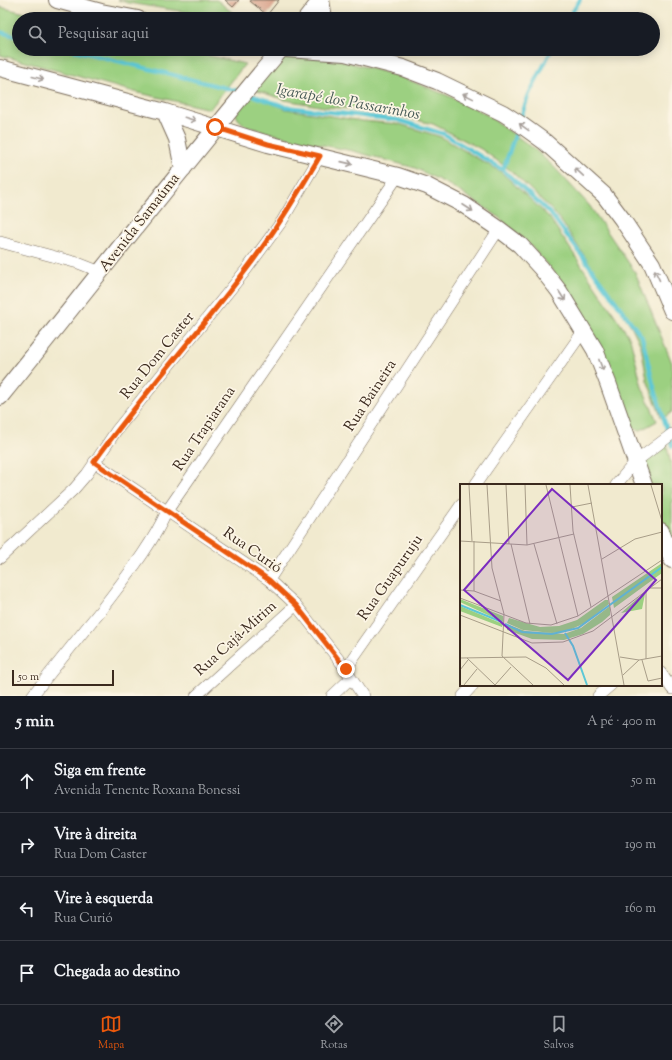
<!DOCTYPE html>
<html lang="pt">
<head>
<meta charset="utf-8">
<style>
	:root { --surface:#171b24; --page:#242831; --text:#f1f3f6; --muted:#9ea1a6; --line:#363941; --accent:#ea580c }
	body { margin:0; font-family:"Sorts Mill Goudy",serif; background:var(--page); color:var(--text) }
	.scale { position:absolute; left:12px; bottom:10px; width:102px; box-sizing:border-box; padding-left:4px; border:2px solid #3b2a1e; border-top:0; font-size:11px; line-height:14px; white-space:nowrap; color:#3b2a1e; -webkit-text-stroke:3px #fcf5e5; paint-order:stroke }
	.stop { position:absolute; width:12px; height:12px; margin:-9px; border:3px solid #ea580c; border-radius:50%; background:#fff }
	.stop.end { background:#ea580c; border-color:#fff; box-shadow:0 1px 4px #0008 }
	.list { margin:0; padding:0; list-style:none }
	h2 { display:flex; justify-content:space-between; align-items:center; height:52px; margin:0; padding:0 16px; font-size:17px }
	h2 small { font-size:13px; font-weight:400; color:var(--muted) }
	.list li { display:grid; grid-template-columns:26px 1fr auto; gap:12px; align-items:center; box-sizing:border-box; height:64px; padding:0 16px; border-top:1px solid var(--line) }
	.list b { display:block; font-size:15px; white-space:nowrap }
	.list p { margin:0; font-size:13px; white-space:nowrap; color:var(--muted) }
	.list em { font-size:13px; font-style:normal; color:var(--muted) }
	.icon { flex:none; width:22px; height:22px; fill:none; stroke:currentColor; stroke-width:2; stroke-linecap:round; stroke-linejoin:round }
	.map { position:relative; flex:none; width:672px; height:696px; overflow:hidden }
	.search { position:absolute; background:var(--surface); box-shadow:0 2px 10px #0003; left:12px; right:12px; top:12px; height:44px; display:flex; align-items:center; gap:10px; box-sizing:border-box; padding:0 14px; border-radius:22px; color:var(--muted); font-size:15px }
	.sheet { height:308px; background:var(--surface) }
	nav { display:flex; justify-content:space-around; align-items:center; box-sizing:border-box; height:56px; border-top:1px solid var(--line); background:var(--surface); font-size:11px; color:var(--muted) }
	nav a { display:grid; justify-items:center; gap:2px }
	nav .on { color:var(--accent) }
	.map>svg:first-child { display:block }
	.green { fill:#9cd081; stroke:#6c7d50 }
	.lines { fill:none; stroke-linecap:round; stroke-linejoin:round }
	.stream { stroke:#5dc8d6; stroke-width:4 }
	.building { fill:#daa58e }
	.street-casing { stroke:#7b6d5c; stroke-width:12 }
	.secondary-casing { stroke:#7b6d5c; stroke-width:18 }
	.street { stroke:#fff; stroke-width:11 }
	.secondary { stroke:#fff; stroke-width:16 }
	.oneway { stroke:#a79f9a }
	.route { stroke:#ea580c; stroke-width:5 }
	.labels { text-anchor:middle; dominant-baseline:central; stroke-width:3.5; stroke-linejoin:round; paint-order:stroke }
	.street-label { font-size:15px; fill:#3b2a1e; stroke:#fcf5e5 }
	.water-label { font-size:16px; font-style:italic; fill:#455955; stroke:#fcf5e5 }
	.inset-river { fill:none; stroke:#5dc8d6; stroke-width:2 }
	.inset-road { fill:none; stroke:#a89d88; stroke-width:1 }
	.view { fill:#7b2cbf; fill-opacity:0.15; stroke:#7b2cbf; stroke-width:2 }
	.inset-edge { fill:none; stroke:#3b2a1e; stroke-width:2 }
</style>
</head>
<body>
<div class="map">
<svg width="672" height="696" viewBox="0 0 672 696">
	<rect width="100%" height="100%" fill="#fcf5e5"/>
	<filter id="ink" filterUnits="userSpaceOnUse"><feTurbulence type="fractalNoise" baseFrequency=".025" numOctaves="2"/><feDisplacementMap in="SourceGraphic" scale="8" xChannelSelector="R" yChannelSelector="G"/><feConvolveMatrix kernelMatrix="1 2 1 2 8 2 1 2 1" color-interpolation-filters="sRGB"/></filter>
	<filter id="wash" filterUnits="userSpaceOnUse"><feTurbulence type="fractalNoise" baseFrequency=".012" numOctaves="4" result="noise"/><feDisplacementMap in="SourceGraphic" scale="16" xChannelSelector="R" yChannelSelector="G"/><feGaussianBlur stdDeviation="0.9" result="paint"/><feColorMatrix in="noise" values="0 0 0 0 0 0 0 0 0 0 0 0 0 0 0 0 0 1.4 0 .05"/><feComposite in="paint" operator="in"/></filter>
	<g filter="url(#wash)">
		<rect width="100%" height="100%" fill="#f1eacf"/>
		<path class="green" d="M118,0H217L240,19H231L128,3Z
			M0,7L50,19H19V49H181L245,64L210,109L135,92L0,55Z
			M288,54L340,60L401,77L451,97L484,113L533,148L554,167L589,205L635,272L672,363V412L662,419L647,380L641,346L632,327L563,224L552,210L510,170L481,149L433,124L376,110L325,107L285,100L252,89L276,60Z
			M248,93L286,109L362,121L399,124L441,137L501,172L549,217L630,338L642,387L657,421L639,431L633,428L629,422L592,331L564,284L529,244L496,215L451,186L415,168L353,151L292,139L246,126L238,119L235,112Z
			M666,441L672,470V546L661,516V485H650L643,460Z"/>
		<g class="lines">
			<path class="stream" d="M568,19L580,0
				M0,32L19,37
				M69,49L242,92
				M248,94L287,107L398,120L444,134L503,170L551,214L642,337L653,383L672,446
				M520,120L529,94L552,49
				M503,170L518,127"/>
		</g>
		<g id="blocks">
			<path class="building" d="M225,0H239L233,7Z
				M252,0H279L267,15L250,1Z"/>
		</g>
	</g>
	<g filter="url(#ink)">
		<use href="#blocks" fill-opacity="0" stroke="#7b6d5c" stroke-width="1"/>
		<g class="lines">
			<g class="street-casing">
				<path id="street" d="M0,242L78,263L101,272
					M94,462L269,580L296,605L346,669L351,678L363,696
					M475,485L584,330
					M616,485L635,462L672,434
					M0,558L74,489L87,474L116,431L246,270L282,221L320,156
					M269,580L499,229
					M346,669L461,505
					M661,673L672,689
					M32,696C55,667 78,638 101,610C125,578 151,547 167,511L398,176
					M196,696L296,605
					M332,696L351,678
					M463,696L473,685
					M598,696L611,685"/>
			</g>
			<g class="secondary-casing">
				<path id="secondary" d="M57,0L101,12L138,19
					M321,0L324,19
					M306,19L321,0
					M287,49L345,53L403,68L437,81L503,113L520,124L545,142L604,195L622,219L652,264L672,311
					M0,68L165,112L268,144L398,176L427,186L464,205L499,229L520,245L541,268L559,291L595,350L608,383L644,485
					M165,112L177,139L183,169
					M0,397C94,281 185,163 281,49
					M661,531L672,560"/>
			</g>
			<use href="#street" class="street"/>
			<use href="#secondary" class="secondary"/>
		</g>
		<defs><path id="oneway-shaft" d="M-6 0H5M1.5-3L5.5 0L1.5 3" fill="none" stroke-width="1.6" stroke-linecap="round" stroke-linejoin="round"/></defs>
		<g class="oneway">
			<use href="#oneway-shaft" transform="translate(38 78) rotate(15)"/>
			<use href="#oneway-shaft" transform="translate(468 96) rotate(-154)"/>
			<use href="#oneway-shaft" transform="translate(190 119) rotate(17)"/>
			<use href="#oneway-shaft" transform="translate(524 127) rotate(-144)"/>
			<use href="#oneway-shaft" transform="translate(347 163) rotate(13)"/>
			<use href="#oneway-shaft" transform="translate(579 172) rotate(-137)"/>
			<use href="#oneway-shaft" transform="translate(468 208) rotate(33)"/>
			<use href="#oneway-shaft" transform="translate(657 275) rotate(-115)"/>
			<use href="#oneway-shaft" transform="translate(562 296) rotate(57)"/>
			<use href="#oneway-shaft" transform="translate(601 365) rotate(69)"/>
		</g>
	</g>
	<g class="lines" filter="url(#ink)">
		<path class="route" d="M215,127L268,144L320,156C296,196 273,235 245,271C196,336 141,396 94,462L269,580L296,605L346,669"/>
	</g>
	<g class="labels">
		<g class="street-label">
			<text transform="translate(140 223) rotate(-52)">Avenida Samaúma</text>
			<text transform="translate(158 356) rotate(-51)">Rua Dom Caster</text>
			<text transform="translate(371 396) rotate(-57)">Rua Baineira</text>
			<text transform="translate(205 429) rotate(-56)">Rua Trapiarana</text>
			<text transform="translate(252 551) rotate(35)">Rua Curió</text>
			<text transform="translate(391 578) rotate(-55)">Rua Guapuruju</text>
			<text transform="translate(236 639) rotate(-42)">Rua Cajá-Mirim</text>
		</g>
		<g class="water-label">
			<text transform="translate(348 103) rotate(10)">Igarapé dos Passarinhos</text>
		</g>
	</g>
	<g transform="translate(460 484)">
		<rect width="202" height="202" fill="#f1eacf"/>
		<path d="M202,79V89L154,124L152,113ZM185,110L182,125L161,129L178,114ZM0,115L43,132V138L0,118ZM145,116H148L149,120L125,139L105,148L92,149L63,146L47,139L49,134L80,143L99,142L117,136ZM0,122L43,140L42,143L0,127ZM150,122V131L142,138L123,150L104,156L72,155L47,146V140L65,147L104,150L121,144Z" fill="#9cd081"/>
		<path class="inset-river" d="M0,121L42,138M45,140L62,148L92,150L118,144L202,83M105,149L113,162L127,201"/>
		<path class="inset-road" d="M9,1L12,57M27,1L32,84L44,130L42,172L73,201M46,1L49,60M65,1L67,61M86,1L118,132M110,1L113,47L131,123M128,1L164,201M191,1L202,37M112,23L132,19M0,57L67,61L114,50M14,57V107M51,60L70,140M74,60L97,140M142,75L175,55L202,48M188,104H202M0,106L14,107L41,117M186,106V175M0,114L66,139L91,141L118,132L202,76M0,131L72,159L103,158L133,147L202,95M160,173L179,176L202,172M0,174L66,173L86,184L104,201M7,174L35,201M182,176L188,197L202,194M0,186L8,176M163,191L179,176M4,201L17,185M35,201L51,183"/>
		<path class="view" d="M92,5L196,96L108,196L4,106Z"/>
		<rect width="202" height="202" class="inset-edge"/>
	</g>
</svg>
<div class="scale">50 m</div>
<div class="stop" style="left:215px;top:127px"></div>
<div class="stop end" style="left:346px;top:669px"></div>
<div class="search"><svg class="icon" aria-label="search" viewBox="0 0 24 24"><circle cx="10" cy="10" r="6"/><path d="M15 15l6 6"/></svg>Pesquisar aqui</div>
</div>
<section class="sheet">
<h2>5 min<small>A pé · 400 m</small></h2>
<ul class="list">
<li><svg class="icon" aria-label="ahead" viewBox="0 0 24 24"><path d="M12 20V5M6 11l6-6 6 6"/></svg><div><b>Siga em frente</b><p>Avenida Tenente Roxana Bonessi</p></div><em>50 m</em></li>
<li><svg class="icon" aria-label="right" viewBox="0 0 24 24"><path d="M7 20v-9h11M14 6l5 5-5 5"/></svg><div><b>Vire à direita</b><p>Rua Dom Caster</p></div><em>190 m</em></li>
<li><svg class="icon" aria-label="left" viewBox="0 0 24 24"><path d="M17 20v-9H6M10 6l-5 5 5 5"/></svg><div><b>Vire à esquerda</b><p>Rua Curió</p></div><em>160 m</em></li>
<li><svg class="icon" aria-label="arrive" viewBox="0 0 24 24"><path d="M6 21V4h12l-3 4 3 4H6"/></svg><div><b>Chegada ao destino</b></div></li>
</ul>
</section>
<nav>
<a class="on"><svg class="icon" aria-label="map" viewBox="0 0 24 24"><path d="M3 6l6-2 6 2 6-2v14l-6 2-6-2-6 2zM9 4v14M15 6v14"/></svg>Mapa</a>
<a><svg class="icon" aria-label="directions" viewBox="0 0 24 24"><path d="M12 3l9 9-9 9-9-9zM9 14v-3h6M13 9l2 2-2 2"/></svg>Rotas</a>
<a><svg class="icon" aria-label="saved" viewBox="0 0 24 24"><path d="M7 4h10v16l-5-4-5 4z"/></svg>Salvos</a>
</nav>
</body>
</html>
